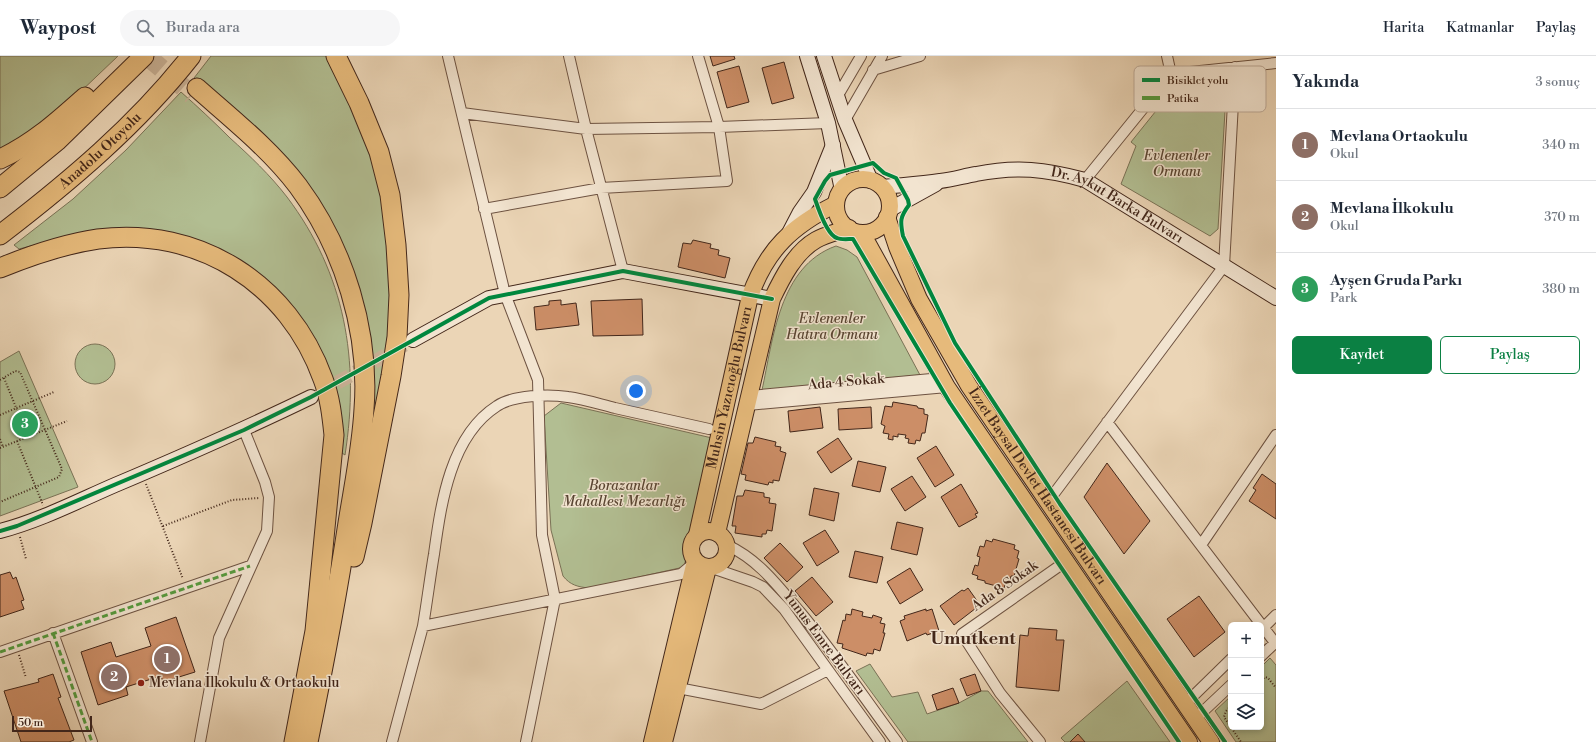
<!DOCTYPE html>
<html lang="tr">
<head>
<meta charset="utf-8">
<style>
	:root { --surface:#fff; --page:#f6f6f7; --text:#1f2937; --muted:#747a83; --line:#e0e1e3; --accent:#0b8043 }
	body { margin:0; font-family:"Libre Bodoni",serif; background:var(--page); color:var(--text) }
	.controls { position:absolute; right:12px; bottom:12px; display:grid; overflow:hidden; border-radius:6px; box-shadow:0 2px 6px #0003 }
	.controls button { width:36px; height:36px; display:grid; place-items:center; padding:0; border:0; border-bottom:1px solid var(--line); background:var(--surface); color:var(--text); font:20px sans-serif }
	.scale { position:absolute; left:12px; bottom:10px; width:80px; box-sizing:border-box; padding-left:4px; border:2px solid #43271a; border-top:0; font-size:11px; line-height:14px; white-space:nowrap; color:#43271a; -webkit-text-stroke:3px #f2e4d0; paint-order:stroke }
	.you { position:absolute; left:636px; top:335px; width:14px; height:14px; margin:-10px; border:3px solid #fff; border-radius:50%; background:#1a73e8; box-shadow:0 0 0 6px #1a73e833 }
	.badge { display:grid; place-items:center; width:26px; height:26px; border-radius:50%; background:var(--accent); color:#fff; font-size:13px; font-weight:700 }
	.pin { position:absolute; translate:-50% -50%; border:2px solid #fff; box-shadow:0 1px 4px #0006 }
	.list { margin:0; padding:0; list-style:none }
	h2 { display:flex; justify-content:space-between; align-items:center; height:52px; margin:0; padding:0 16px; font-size:17px }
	h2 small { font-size:13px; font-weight:400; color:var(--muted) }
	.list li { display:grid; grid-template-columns:26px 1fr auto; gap:12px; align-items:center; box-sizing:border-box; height:72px; padding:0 16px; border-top:1px solid var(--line) }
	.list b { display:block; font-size:15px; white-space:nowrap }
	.list p { margin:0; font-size:13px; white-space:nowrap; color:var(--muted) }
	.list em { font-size:13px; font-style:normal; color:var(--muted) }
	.actions { display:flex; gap:8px; padding:12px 16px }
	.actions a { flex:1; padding:9px 0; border:1px solid var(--accent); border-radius:6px; text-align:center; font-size:14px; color:var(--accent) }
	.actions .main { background:var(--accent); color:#fff }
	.icon { flex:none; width:22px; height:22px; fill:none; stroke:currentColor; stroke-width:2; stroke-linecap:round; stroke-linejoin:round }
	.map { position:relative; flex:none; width:1276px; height:686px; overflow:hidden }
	header { display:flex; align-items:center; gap:24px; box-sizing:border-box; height:56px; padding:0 20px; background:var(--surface); border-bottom:1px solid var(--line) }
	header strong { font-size:19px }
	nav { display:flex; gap:22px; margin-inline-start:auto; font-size:14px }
	.search { width:280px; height:36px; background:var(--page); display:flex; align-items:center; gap:10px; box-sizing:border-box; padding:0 14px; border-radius:22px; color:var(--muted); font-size:15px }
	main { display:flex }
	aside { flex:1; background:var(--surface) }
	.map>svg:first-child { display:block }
	.green { fill:#b2be92; stroke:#7a7256 }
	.building { fill:#cc8e67; stroke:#43271a }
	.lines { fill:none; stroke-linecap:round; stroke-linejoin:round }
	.secondary-tunnel { stroke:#c9b297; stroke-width:14; stroke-dasharray:14 7; stroke-linecap:butt }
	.highway-tunnel { stroke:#c9b297; stroke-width:19; stroke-dasharray:19 10; stroke-linecap:butt }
	.street-casing { stroke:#6d5241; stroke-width:12 }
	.secondary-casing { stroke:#43271a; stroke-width:16 }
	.primary-casing { stroke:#43271a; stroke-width:18 }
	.highway-casing { stroke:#43271a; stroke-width:21 }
	.path { stroke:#43271a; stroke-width:2; stroke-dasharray:1 2; stroke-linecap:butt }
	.street { stroke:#f2e4d0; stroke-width:10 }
	.secondary { stroke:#f2e4d0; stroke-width:14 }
	.primary { stroke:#e6ba7b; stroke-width:16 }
	.highway { stroke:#e6ba7b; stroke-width:19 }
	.quiet { stroke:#549c3e; stroke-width:3; stroke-dasharray:6 3; stroke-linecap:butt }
	.cycleway-casing { stroke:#f2e4d0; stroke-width:6 }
	.cycleway { stroke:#00873e; stroke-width:4 }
	.poi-dot { fill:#8f2418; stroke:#f2e4d0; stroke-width:1.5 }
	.labels { text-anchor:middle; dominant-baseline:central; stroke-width:3; stroke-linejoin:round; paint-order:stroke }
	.street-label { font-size:14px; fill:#43271a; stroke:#f2e4d0 }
	.park-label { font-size:14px; font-style:italic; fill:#594532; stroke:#f2e4d0 }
	.poi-label { font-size:14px; fill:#43271a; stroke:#f2e4d0; text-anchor:start }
	.district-label { font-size:18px; font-weight:bold; fill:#43271a; stroke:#f2e4d0 }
	.key { fill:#f2e4d0; stroke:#beab99; stroke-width:1 }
	.key-label { font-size:11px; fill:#43271a }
</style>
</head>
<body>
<header>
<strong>Waypost</strong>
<div class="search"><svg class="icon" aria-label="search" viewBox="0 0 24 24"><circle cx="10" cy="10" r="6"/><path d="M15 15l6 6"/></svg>Burada ara</div>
<nav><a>Harita</a><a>Katmanlar</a><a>Paylaş</a></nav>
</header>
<main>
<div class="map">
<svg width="1276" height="686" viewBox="0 0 1276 686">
	<rect width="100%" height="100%" fill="#ebd5b6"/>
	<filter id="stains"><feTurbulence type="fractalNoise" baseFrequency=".005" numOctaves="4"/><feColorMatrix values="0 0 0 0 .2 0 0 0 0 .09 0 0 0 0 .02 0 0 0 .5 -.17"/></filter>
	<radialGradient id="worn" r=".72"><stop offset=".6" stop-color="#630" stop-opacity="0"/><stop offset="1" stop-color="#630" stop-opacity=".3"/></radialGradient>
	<path class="green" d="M0,0H118L55,60L0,95Z
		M211,0H329L351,47L374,109L382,142L390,204L389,268L383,315L361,441L355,229L251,71L194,22Z
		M1216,30L1226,38L1218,173L1210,180L1121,128L1136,90L1131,86L1172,35Z
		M181,36C198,51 214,66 230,82C250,100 270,119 287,141C345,218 360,304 345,399L342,397L340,363L335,339L243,209L221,195L198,185H50L19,193L14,189L73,143L126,94Z
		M836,190L847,194L857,201L920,319L762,334C773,284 779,210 836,190Z
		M75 308a20 20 0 1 1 40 0a20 20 0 1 1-40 0Z
		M19,295L78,431L0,460V306Z
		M561,347L712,382L684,511L589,532C578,531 570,529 563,520L551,474L544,360Z
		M1270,602L1276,609V686H1236L1215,655L1231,640V671H1261V611Z
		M870,608L892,641L918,636L927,658L959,647L981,635H988L1028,686H908L856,615Z
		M1127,625L1170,686H1065L1061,682Z"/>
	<path class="building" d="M710,0H734L735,3L713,10Z
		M784,6L794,42L772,48L762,12Z
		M739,10L749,46L727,52L717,16Z
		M693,184L711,188L710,192L719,194L718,199L730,202L725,222L678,211L683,187L691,188Z
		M642,243L643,279L593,280L591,245Z
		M561,244V249L576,247L579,269L536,274L534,251L549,249V245Z
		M893,346L917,350L918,352L924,353V358L928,359L925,377H922L920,385L916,384L915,388L908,387L909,383L905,382L906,379L898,378V381L893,380V384L888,383L889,378L883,377L885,370L881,368L885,350L892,351Z
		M820,351L823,372L790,376L788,355Z
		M871,351L872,372L839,374L838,353Z
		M755,381L776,386L775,390L781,391L780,395L786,397L779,425L773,424V427L769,426L768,429L745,424L746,419L741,418L748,387H753Z
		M838,382L852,403L831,417L817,396Z
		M936,390L954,419L935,431L917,402Z
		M858,405L886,411L880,436L852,430Z
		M1107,407L1150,465L1124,498L1084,441Z
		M1262,418L1276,428V463L1249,445L1256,434L1253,432Z
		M912,420L926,441L905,455L891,433Z
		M961,428L978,457L975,458L977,461L959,471L941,441Z
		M814,432L839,437L834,465L809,459Z
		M745,434L764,437V441L770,442L769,447L776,448L772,475L767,474L766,478H762V481L735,477L736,470H732L737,440H743Z
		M897,466L923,472L917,499L891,493Z
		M825,474L839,496L817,510L803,487Z
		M993,483L1015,489L1014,493L1019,495L1017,502L1019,503L1014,520H1011L1009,527L1006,526L1004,532L985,527V525L977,523L978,520L972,518L975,509L978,510L980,501L977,500L980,490L984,491L986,484L992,486Z
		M780,487L803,511L787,526L764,502Z
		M855,495L883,501L877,527L849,521Z
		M910,512L923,534L900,548L887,526Z
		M10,516L13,523L16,521L24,544L21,545L24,553L0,561V519Z
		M812,521L833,546L816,560L795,535Z
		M968,532L980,549L954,569L940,550L962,534L964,535Z
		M1199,540L1225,576L1194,601L1167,563Z
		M852,553L863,556L862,560L872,562L873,559L882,562L880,567L885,568L883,577H885L880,595L874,593L873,598L867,597L866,600L842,592L843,588L837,587L843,564L845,565L846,558L851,559Z
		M926,553V555L932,553L939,575L927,579L926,577L907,585L900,565L905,563L904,560Z
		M176,561L195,616L163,626L161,620L126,631L128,639L98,649L81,596L111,586L116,601L151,590L145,572Z
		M1029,572L1057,574L1056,584H1064L1059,635L1016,631L1020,579L1028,580Z
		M53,618L61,641L58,642L74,684L69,686H21L4,635L39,626L38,623Z
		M975,618L981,635L967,640L960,623Z
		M953,632L959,647L937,654L932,639Z
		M1078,678L1085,686H1070Z"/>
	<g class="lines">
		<path class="secondary-tunnel" d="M319,337L413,284"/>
		<path class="highway-tunnel" d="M147,0L192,39"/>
		<g class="street-casing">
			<path id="street" d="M448,0L505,238L538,324L542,479L555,543L526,686
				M698,0L719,71L828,67
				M1167,0L1171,18
				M873,14L920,0
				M837,41L861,0
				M462,57L586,73L623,215
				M845,64L882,0
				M1085,124L1171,18L1276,7
				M484,153L601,132L727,125L719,71L586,73L569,0
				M750,340L942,322
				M748,349L947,331
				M1107,366L1276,588
				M1047,447L1224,210L1235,11
				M727,489C759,504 778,530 800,556C835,598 865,643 897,686
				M1201,489L1276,379
				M712,512L753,526L763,531L784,553L880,686
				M423,570C427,546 430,522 434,498C441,448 450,380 497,350C513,339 549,338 568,341C584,343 599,348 615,352C646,359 678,366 709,373
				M1261,574L1276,559
				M53,577L92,686
				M0,596L250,510
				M1261,600L1276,586
				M678,632L761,648L828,614
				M1185,648L1231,603
				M1195,663L1231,629
				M200,686L219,582L267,475L269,441L265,426L244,374
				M392,686L423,570L681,518L694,507
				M1040,686L1000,637L962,578L1065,506"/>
		</g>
		<g class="secondary-casing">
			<g id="secondary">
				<path d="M807,0L828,67L842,134"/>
				<path d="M824,0L845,64L871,125"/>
				<path id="s1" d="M882,131C901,129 921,128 940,125C952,124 964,120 976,118C1017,110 1045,113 1085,124L1276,242"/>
				<path d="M889,154L936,128"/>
				<path d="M788,179L800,156L814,136L833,89"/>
				<path d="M413,284L489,242L623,215L772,243"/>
				<path d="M0,475C39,465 78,445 115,429C181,401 247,372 311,341"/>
			</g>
		</g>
		<g class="primary-casing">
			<g id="primary">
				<circle cx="863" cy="150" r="27"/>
				<path id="s2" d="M887,161L897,191L919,243L969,330L1211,686"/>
				<path d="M862,177L947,331L1189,686"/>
				<circle cx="709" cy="493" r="18"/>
				<path d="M717,477L772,243C782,222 795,196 816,184C826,178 838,176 849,172"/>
				<path id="s3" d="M697,479L750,240C767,193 792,170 836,148"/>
				<path d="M652,686L695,505"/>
				<path d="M664,686L708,512"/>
			</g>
		</g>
		<g class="highway-casing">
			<g id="highway">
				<path d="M336,0L359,47L379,96L390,139L396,189L399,239L397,281L391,320L362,467L354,501"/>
				<path d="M197,32C232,63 270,93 298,130C344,192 370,276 364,353C362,391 354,429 348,467C337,540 323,613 308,686"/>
				<path d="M0,103C33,88 58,65 85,41"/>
				<path d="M0,132L57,85L144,0"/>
				<path id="s4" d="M0,179C69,126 137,69 191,0"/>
				<path d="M0,212C32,199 64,188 98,183C199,170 289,228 323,323C330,341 332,360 334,379L315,575L294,686"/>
			</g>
		</g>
		<path class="path" d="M4,322L28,381
			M0,324L15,315L20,316L62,413L59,421L0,446
			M0,359L54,336
			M0,383L3,391
			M17,385L43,449
			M0,392L67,365
			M146,428L183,523
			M163,470L232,444L259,442
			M20,481L26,503
			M19,599L26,622
			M1261,624L1265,621L1268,622L1276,632
			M1231,650L1226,655L1224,661L1241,686"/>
		<use href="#street" class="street"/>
		<use href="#secondary" class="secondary"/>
		<use href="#primary" class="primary"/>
		<use href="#highway" class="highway"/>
		<path class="quiet" d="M53,577L92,686
			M0,596L250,510"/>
		<g class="cycleway-casing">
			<path id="cycleway" d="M0,475L17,470L244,374L311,341L489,242L623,215L772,243
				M1179,686L950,347L853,183C848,183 841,184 837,182C827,179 818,152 815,143L825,125L830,119L873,107L884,117L896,122L908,144L909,149C900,161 900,165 903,180L955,287L1060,448L1225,686"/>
		</g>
		<use href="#cycleway" class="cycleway"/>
	</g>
	<circle class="poi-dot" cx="141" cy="627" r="4"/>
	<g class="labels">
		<g class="street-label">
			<text stroke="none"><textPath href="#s4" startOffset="131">Anadolu Otoyolu</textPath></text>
			<text stroke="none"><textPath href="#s1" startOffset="245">Dr. Aykut Barka Bulvarı</textPath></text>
			<text transform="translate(846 326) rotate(-5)">Ada 4 Sokak</text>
			<text stroke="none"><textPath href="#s3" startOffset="151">Muhsin Yazıcıoğlu Bulvarı</textPath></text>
			<text stroke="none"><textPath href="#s2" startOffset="310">İzzet Baysal Devlet Hastanesi Bulvarı</textPath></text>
			<text transform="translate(1005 530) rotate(-35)">Ada 8 Sokak</text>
			<text transform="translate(824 587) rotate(53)">Yunus Emre Bulvarı</text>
		</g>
		<g class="park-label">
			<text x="1177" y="100">Evlenenler<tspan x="1177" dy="16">Ormanı</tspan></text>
			<text x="832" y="263">Evlenenler<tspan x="832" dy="16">Hatıra Ormanı</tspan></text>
			<text x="624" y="430">Borazanlar<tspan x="624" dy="16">Mahallesi Mezarlığı</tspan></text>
		</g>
		<g class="poi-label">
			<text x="149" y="627">Mevlana İlkokulu &amp; Ortaokulu</text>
		</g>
		<g class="district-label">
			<text x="973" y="582">Umutkent</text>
		</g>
	</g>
	<rect x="1134" y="10" width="132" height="46" rx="6" class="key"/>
	<rect x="1142" y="22" width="18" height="4" fill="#00873e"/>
	<rect x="1142" y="40" width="18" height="4" fill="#549c3e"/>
	<g class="key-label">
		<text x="1167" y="28">Bisiklet yolu</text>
		<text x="1167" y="46">Patika</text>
	</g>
	<rect width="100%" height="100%" filter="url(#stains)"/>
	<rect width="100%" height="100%" fill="url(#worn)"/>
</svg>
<div class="controls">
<button>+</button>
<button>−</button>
<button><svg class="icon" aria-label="layers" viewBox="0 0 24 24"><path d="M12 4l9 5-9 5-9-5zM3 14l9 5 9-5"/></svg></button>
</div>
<div class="scale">50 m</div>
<div class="you"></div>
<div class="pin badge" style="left:167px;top:603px;background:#8d6e63">1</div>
<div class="pin badge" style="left:114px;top:621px;background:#8d6e63">2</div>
<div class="pin badge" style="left:25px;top:368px;background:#2e9e5b">3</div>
</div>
<aside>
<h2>Yakında<small>3 sonuç</small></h2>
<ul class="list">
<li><span class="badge" style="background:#8d6e63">1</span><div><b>Mevlana Ortaokulu</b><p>Okul</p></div><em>340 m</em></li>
<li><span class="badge" style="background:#8d6e63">2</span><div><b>Mevlana İlkokulu</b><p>Okul</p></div><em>370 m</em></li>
<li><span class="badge" style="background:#2e9e5b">3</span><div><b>Ayşen Gruda Parkı</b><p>Park</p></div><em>380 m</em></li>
</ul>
<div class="actions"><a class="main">Kaydet</a><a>Paylaş</a></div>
</aside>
</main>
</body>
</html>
